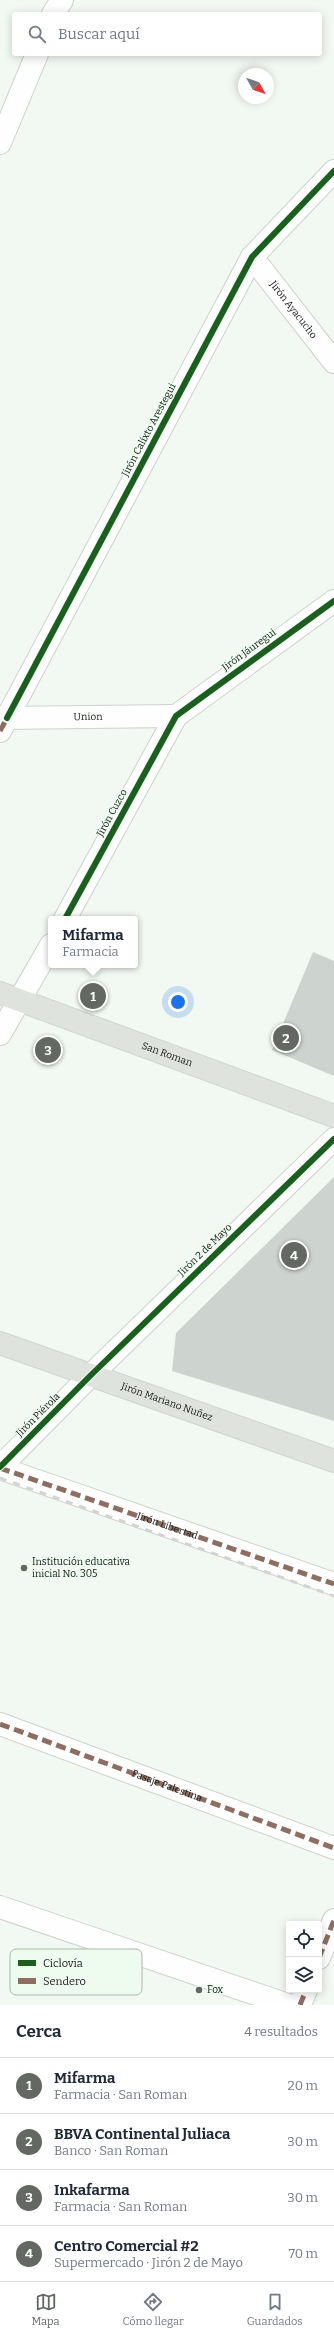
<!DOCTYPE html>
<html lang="es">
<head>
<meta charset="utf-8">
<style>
	:root { --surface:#fff; --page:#f6f6f7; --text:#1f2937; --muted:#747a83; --line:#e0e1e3; --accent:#636863 }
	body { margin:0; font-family:Bitter,serif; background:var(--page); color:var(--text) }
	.controls { position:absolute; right:12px; bottom:12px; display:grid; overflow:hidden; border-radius:4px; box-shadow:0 2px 10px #0003 }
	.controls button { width:36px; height:36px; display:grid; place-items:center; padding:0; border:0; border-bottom:1px solid var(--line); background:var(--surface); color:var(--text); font:20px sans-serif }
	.compass { position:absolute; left:238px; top:68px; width:36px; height:36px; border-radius:50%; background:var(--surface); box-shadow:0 2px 10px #0003; rotate:130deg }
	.you { position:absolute; left:178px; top:1002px; width:14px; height:14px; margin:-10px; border:3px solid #fff; border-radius:50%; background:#1a73e8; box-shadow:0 0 0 6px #1a73e833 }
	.badge { display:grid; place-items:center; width:26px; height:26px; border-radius:50%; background:var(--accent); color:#fff; font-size:13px; font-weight:700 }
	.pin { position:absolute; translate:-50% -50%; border:2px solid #fff; box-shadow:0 1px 4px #0006 }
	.popup { position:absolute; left:48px; top:916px; width:90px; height:52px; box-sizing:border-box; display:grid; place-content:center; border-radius:4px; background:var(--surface); filter:drop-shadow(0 1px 3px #0005); font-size:13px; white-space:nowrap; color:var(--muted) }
	.popup b { font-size:15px; color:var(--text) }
	.popup::after { content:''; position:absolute; left:50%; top:100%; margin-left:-8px; border:8px solid transparent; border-top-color:var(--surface) }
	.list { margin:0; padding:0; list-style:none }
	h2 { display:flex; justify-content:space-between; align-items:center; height:52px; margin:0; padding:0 16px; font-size:17px }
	h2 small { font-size:13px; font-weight:400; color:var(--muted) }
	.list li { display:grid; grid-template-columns:26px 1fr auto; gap:12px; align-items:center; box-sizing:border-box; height:56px; padding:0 16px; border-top:1px solid var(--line) }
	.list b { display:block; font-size:15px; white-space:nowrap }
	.list p { margin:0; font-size:13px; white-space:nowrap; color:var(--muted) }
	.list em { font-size:13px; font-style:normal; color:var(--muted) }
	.icon { flex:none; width:22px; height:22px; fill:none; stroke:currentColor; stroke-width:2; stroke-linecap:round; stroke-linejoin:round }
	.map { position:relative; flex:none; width:334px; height:2005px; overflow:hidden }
	.search { position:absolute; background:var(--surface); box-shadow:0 2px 10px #0003; left:12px; right:12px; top:12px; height:44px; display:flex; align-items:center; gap:10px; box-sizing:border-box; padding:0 14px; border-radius:4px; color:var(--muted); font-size:15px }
	.sheet { height:276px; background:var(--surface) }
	nav { display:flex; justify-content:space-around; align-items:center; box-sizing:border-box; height:56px; border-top:1px solid var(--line); background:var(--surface); font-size:11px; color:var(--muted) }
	nav a { display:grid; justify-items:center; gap:2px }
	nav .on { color:var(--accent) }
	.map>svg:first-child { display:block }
	.building { fill:#cdd4cf }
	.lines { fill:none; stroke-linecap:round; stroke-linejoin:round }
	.minor-casing { stroke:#cdd2cd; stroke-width:24 }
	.major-casing { stroke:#d0d4d0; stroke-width:24 }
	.minor { stroke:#fdfefd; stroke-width:22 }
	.major { stroke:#dfe3dd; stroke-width:22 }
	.rail { stroke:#d2d4d2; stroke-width:3; stroke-dasharray:7 7; stroke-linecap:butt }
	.quiet { stroke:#8d6e63; stroke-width:5; stroke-dasharray:10 5; stroke-linecap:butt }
	.cycleway-casing { stroke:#eefcef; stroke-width:8 }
	.cycleway { stroke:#1b5e20; stroke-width:6 }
	.poi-dot { fill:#636863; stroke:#eefcef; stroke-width:1.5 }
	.labels { text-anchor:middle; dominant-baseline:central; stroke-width:3; stroke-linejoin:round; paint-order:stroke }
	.street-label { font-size:10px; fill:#161b16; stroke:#eefcef }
	.poi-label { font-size:10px; fill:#161b16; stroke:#eefcef; text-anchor:start }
	.key { fill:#eefcef; stroke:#adb8ae; stroke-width:1 }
	.key-label { font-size:11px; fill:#161b16 }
</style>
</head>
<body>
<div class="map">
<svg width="334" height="2005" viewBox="0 0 334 2005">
	<rect width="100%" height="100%" fill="#f2f8f2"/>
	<path class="building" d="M313,952L334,961V1076L272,1050Z
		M334,1177V1421L172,1371L176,1333Z"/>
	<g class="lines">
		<g class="minor-casing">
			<g id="minor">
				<path d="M53,14L62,0"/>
				<path d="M0,143L37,54"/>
				<path id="s1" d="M252,257L334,362"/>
				<path id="s2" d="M0,718L176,716"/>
				<path d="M0,731L252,257L334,171"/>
				<path d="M65,919L176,716L334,601"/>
				<path d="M0,1034L51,945"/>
				<path d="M0,1467L90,1376L334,1139"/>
				<path d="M0,1468L334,1584"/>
				<path id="s3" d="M0,1724L334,1848"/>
				<path d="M0,1907L288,2005"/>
				<path d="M319,1958L334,1920"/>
				<path d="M300,2005L306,1990"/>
			</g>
		</g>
		<g class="major-casing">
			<g id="major">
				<path id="s4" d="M0,993L334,1116"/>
				<path id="s5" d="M0,1343L334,1461"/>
			</g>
		</g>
		<use href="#minor" class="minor"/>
		<use href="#major" class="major"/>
		<path class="rail" d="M0,1478L334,1596"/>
		<g class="quiet">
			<path d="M0,731L7,718"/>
			<path id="s6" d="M0,1468L334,1584"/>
			<path d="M0,1724L334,1848"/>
			<path d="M319,1958L334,1920"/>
			<path d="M300,2005L306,1990"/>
		</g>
		<g class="cycleway-casing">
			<path id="cycleway" d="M7,718L252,257L334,171
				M65,919L176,716L334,601
				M0,1467L90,1376L334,1139"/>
		</g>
		<use href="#cycleway" class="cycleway"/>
	</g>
	<g class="poi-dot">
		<circle cx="24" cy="1568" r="4"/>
		<circle cx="199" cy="1990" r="4"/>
	</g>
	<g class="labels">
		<g class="street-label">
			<text stroke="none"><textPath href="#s1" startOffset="67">Jirón Ayacucho</textPath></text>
			<text transform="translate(149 430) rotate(-62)">Jirón Calixto Arestegui</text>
			<text transform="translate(249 650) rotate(-36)">Jirón Jáuregui</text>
			<text stroke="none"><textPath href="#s2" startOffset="88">Union</textPath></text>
			<text transform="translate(112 813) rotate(-61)">Jirón Cuzco</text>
			<text stroke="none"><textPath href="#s4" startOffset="178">San Roman</textPath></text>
			<text transform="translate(205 1250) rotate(-44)">Jirón 2 de Mayo</text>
			<text stroke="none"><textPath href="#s5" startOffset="177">Jirón Mariano Nuñez</textPath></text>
			<text transform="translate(38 1415) rotate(-45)">Jirón Piérola</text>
			<text stroke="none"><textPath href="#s6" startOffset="177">Jirón Libertad</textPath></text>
			<text stroke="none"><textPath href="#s3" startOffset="178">Pasaje Palestina</textPath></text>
		</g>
		<g class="poi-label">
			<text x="32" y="1562">Institución educativa<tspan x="32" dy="12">inicial No. 305</tspan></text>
			<text x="207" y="1990">Fox</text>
		</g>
	</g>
	<rect x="10" y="1949" width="132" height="46" rx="6" class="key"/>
	<rect x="18" y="1960" width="18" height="6" fill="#1b5e20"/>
	<rect x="18" y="1978" width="18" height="6" fill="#8d6e63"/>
	<g class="key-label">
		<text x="43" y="1967">Ciclovía</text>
		<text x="43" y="1985">Sendero</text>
	</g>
</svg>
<div class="controls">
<button><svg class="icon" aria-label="locate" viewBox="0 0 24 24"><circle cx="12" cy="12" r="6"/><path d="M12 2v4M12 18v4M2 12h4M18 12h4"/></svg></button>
<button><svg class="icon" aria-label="layers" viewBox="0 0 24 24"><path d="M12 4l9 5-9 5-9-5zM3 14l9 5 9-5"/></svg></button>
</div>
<svg class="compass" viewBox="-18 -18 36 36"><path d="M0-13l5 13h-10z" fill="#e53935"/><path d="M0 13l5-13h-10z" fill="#747a83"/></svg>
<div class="you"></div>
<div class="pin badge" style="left:93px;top:996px">1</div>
<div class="popup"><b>Mifarma</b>Farmacia</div>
<div class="pin badge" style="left:286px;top:1038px">2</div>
<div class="pin badge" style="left:48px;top:1050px">3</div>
<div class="pin badge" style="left:294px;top:1255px">4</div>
<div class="search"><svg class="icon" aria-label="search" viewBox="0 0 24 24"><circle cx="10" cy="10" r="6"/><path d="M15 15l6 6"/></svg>Buscar aquí</div>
</div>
<section class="sheet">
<h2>Cerca<small>4 resultados</small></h2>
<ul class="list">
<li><span class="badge">1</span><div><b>Mifarma</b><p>Farmacia · San Roman</p></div><em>20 m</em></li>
<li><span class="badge">2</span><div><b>BBVA Continental Juliaca</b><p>Banco · San Roman</p></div><em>30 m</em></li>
<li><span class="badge">3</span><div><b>Inkafarma</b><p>Farmacia · San Roman</p></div><em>30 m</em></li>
<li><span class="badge">4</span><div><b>Centro Comercial #2</b><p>Supermercado · Jirón 2 de Mayo</p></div><em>70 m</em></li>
</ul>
</section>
<nav>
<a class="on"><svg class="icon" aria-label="map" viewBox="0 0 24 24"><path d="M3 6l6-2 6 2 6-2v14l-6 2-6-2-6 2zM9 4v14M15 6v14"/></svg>Mapa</a>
<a><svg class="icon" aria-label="directions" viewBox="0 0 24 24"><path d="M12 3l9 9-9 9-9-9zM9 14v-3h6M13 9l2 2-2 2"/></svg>Cómo llegar</a>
<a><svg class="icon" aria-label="saved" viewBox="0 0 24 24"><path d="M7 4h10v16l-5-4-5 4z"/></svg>Guardados</a>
</nav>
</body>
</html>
